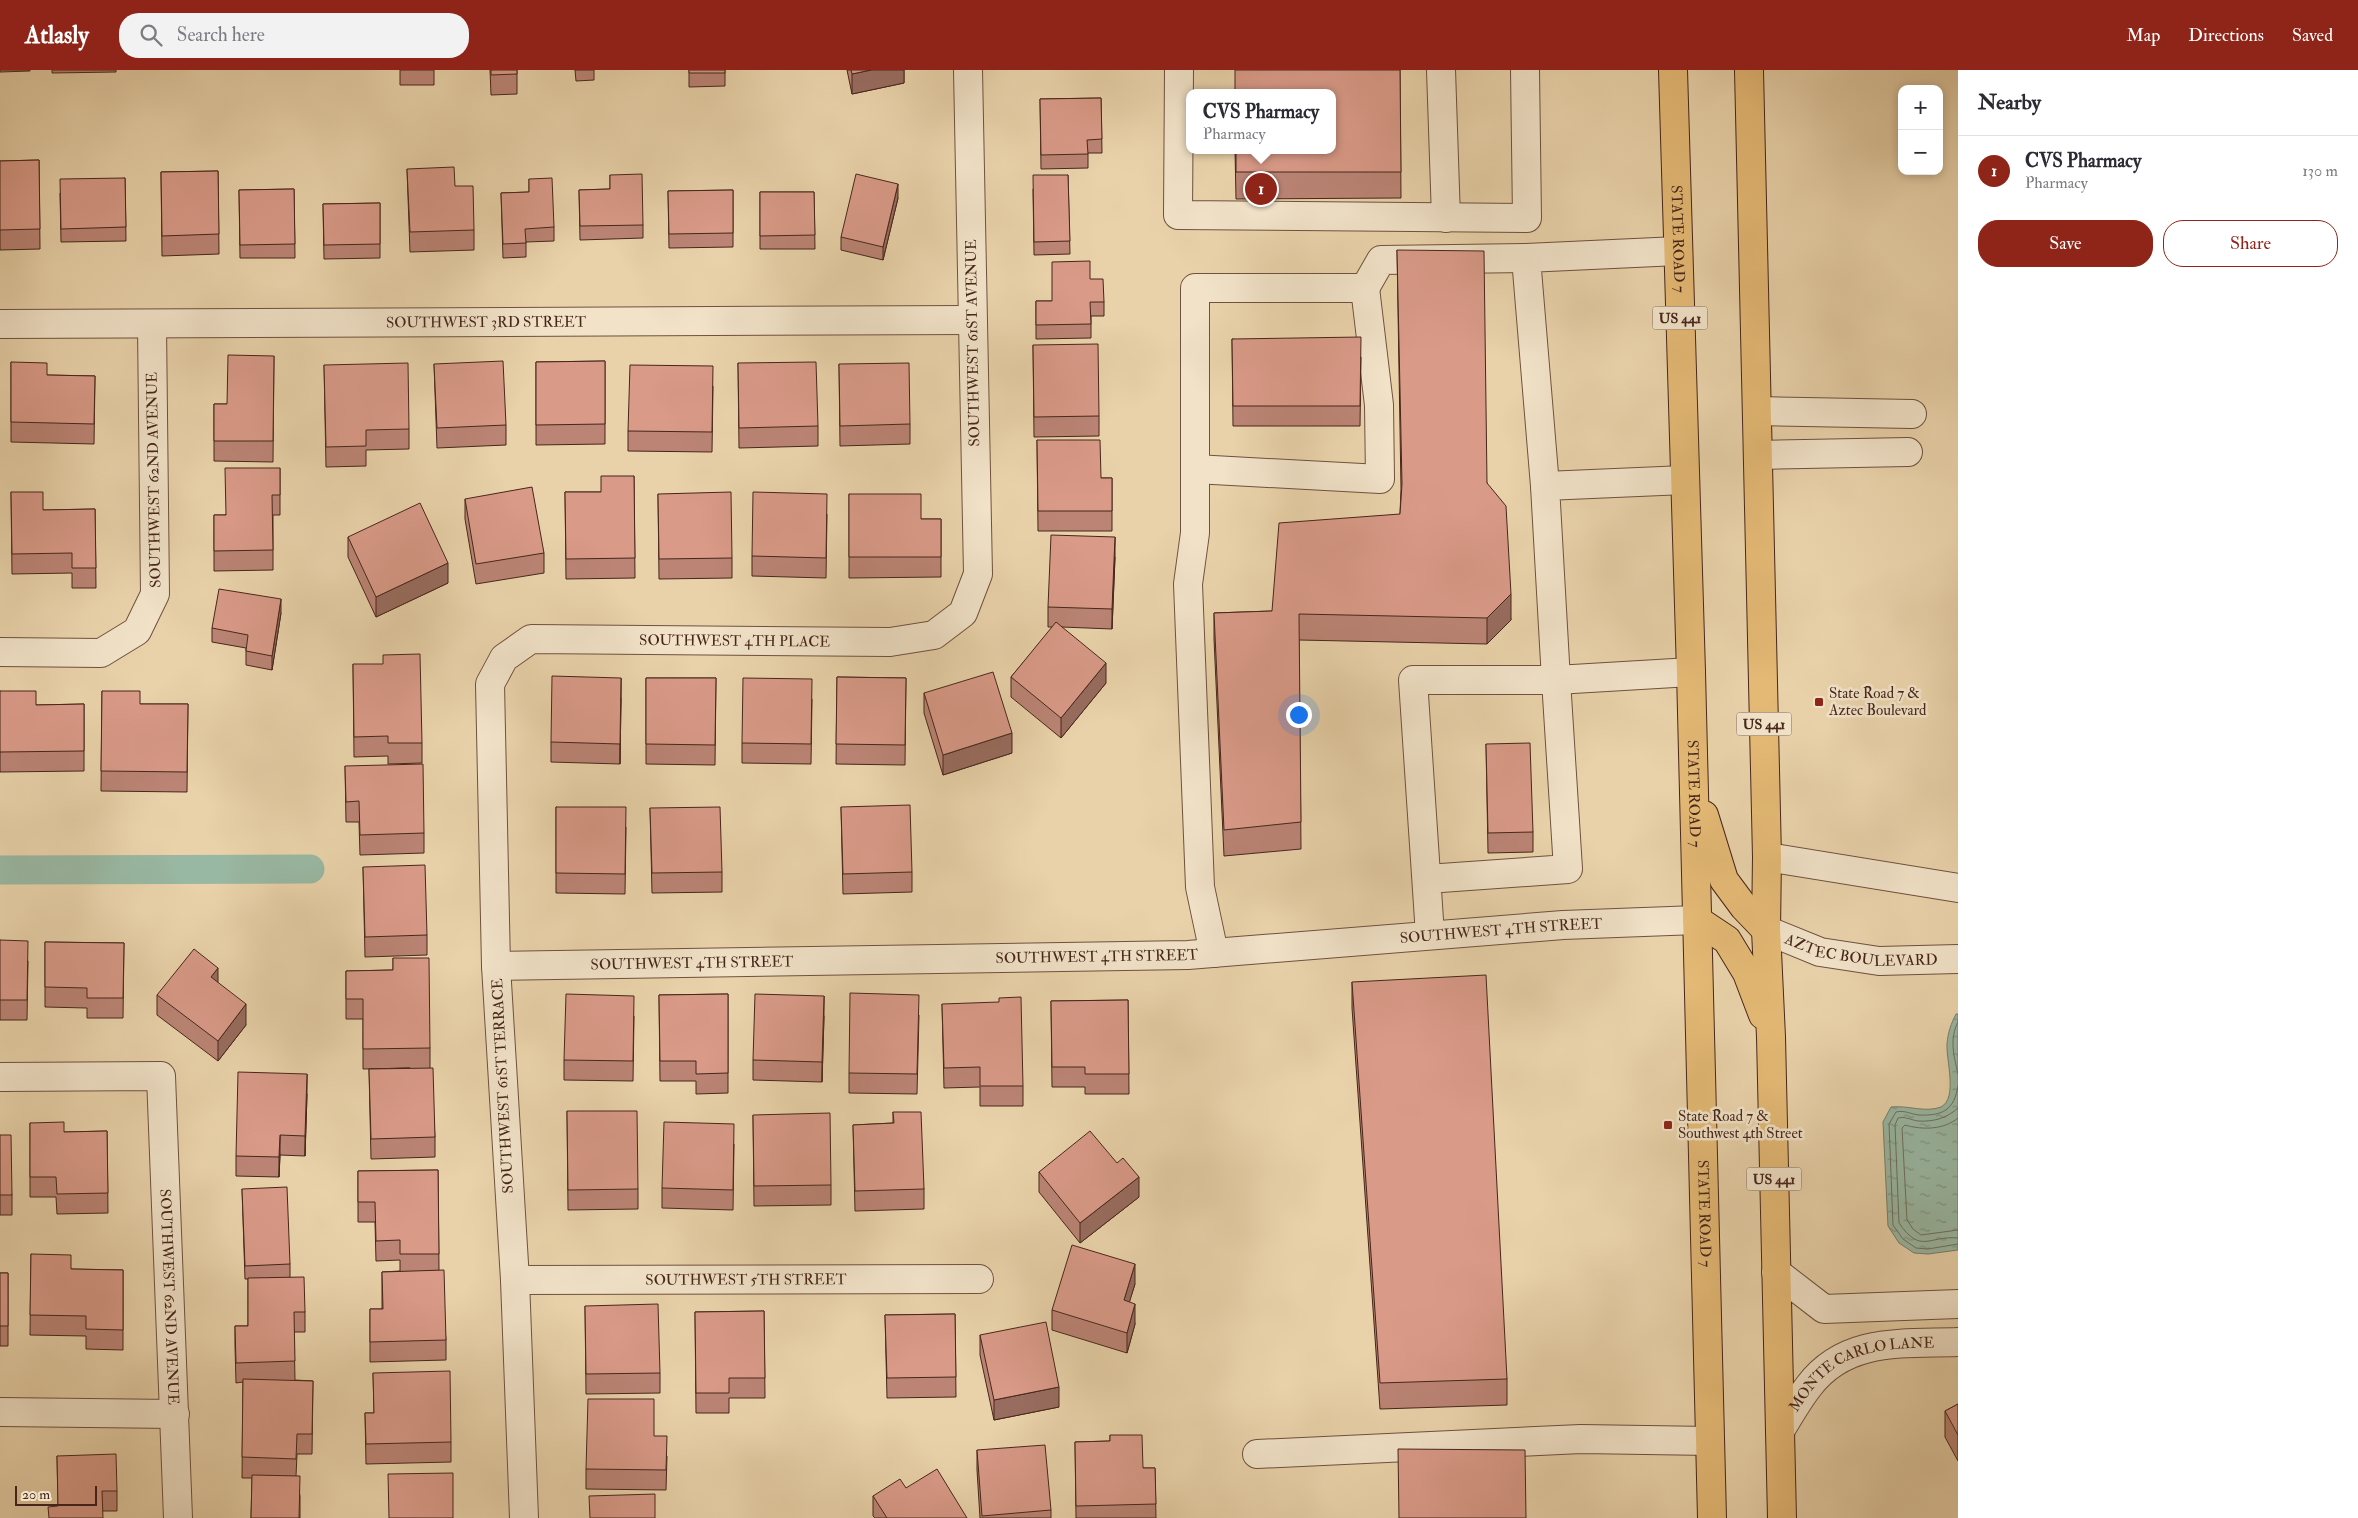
<!DOCTYPE html>
<html lang="en">
<head>
<meta charset="utf-8">
<style>
	:root { --surface:#fff; --page:#f2f2f3; --text:#2b2b33; --muted:#7c7c81; --line:#e1e1e2; --accent:#8f2418 }
	body { margin:0; font-family:"IM FELL Double Pica",serif; background:var(--page); color:var(--text) }
	.controls { position:absolute; right:15px; top:15px; display:grid; overflow:hidden; border-radius:10px; box-shadow:0 2px 8px #0003 }
	.controls button { width:45px; height:45px; display:grid; place-items:center; padding:0; border:0; border-bottom:1px solid var(--line); background:var(--surface); color:var(--text); font:25px sans-serif }
	.scale { position:absolute; left:15px; bottom:12px; width:82px; box-sizing:border-box; padding-left:5px; border:2px solid #46261b; border-top:0; font-size:14px; line-height:18px; white-space:nowrap; color:#46261b; -webkit-text-stroke:4px #f1e2c8; paint-order:stroke }
	.you { position:absolute; left:1298px; top:644px; width:18px; height:18px; margin:-12px; border:4px solid #fff; border-radius:50%; background:#1a73e8; box-shadow:0 0 0 8px #1a73e833 }
	.badge { display:grid; place-items:center; width:32px; height:32px; border-radius:50%; background:var(--accent); color:#fff; font-size:16px; font-weight:700 }
	.pin { position:absolute; translate:-50% -50%; border:2px solid #fff; box-shadow:0 1px 5px #0006 }
	.popup { position:absolute; left:1186px; top:19px; width:150px; height:65px; box-sizing:border-box; display:grid; place-content:center; border-radius:10px; background:var(--surface); filter:drop-shadow(0 1px 4px #0005); font-size:16px; white-space:nowrap; color:var(--muted) }
	.popup b { font-size:19px; color:var(--text) }
	.popup::after { content:''; position:absolute; left:50%; top:100%; margin-left:-10px; border:10px solid transparent; border-top-color:var(--surface) }
	.list { margin:0; padding:0; list-style:none }
	h2 { display:flex; justify-content:space-between; align-items:center; height:65px; margin:0; padding:0 20px; font-size:21px }
	h2 small { font-size:16px; font-weight:400; color:var(--muted) }
	.list li { display:grid; grid-template-columns:32px 1fr auto; gap:15px; align-items:center; box-sizing:border-box; height:70px; padding:0 20px; border-top:1px solid var(--line) }
	.list b { display:block; font-size:19px; white-space:nowrap }
	.list p { margin:0; font-size:16px; white-space:nowrap; color:var(--muted) }
	.list em { font-size:16px; font-style:normal; color:var(--muted) }
	.actions { display:flex; gap:10px; padding:15px 20px }
	.actions a { flex:1; padding:11px 0; border:1px solid var(--accent); border-radius:20px; text-align:center; font-size:18px; color:var(--accent) }
	.actions .main { background:var(--accent); color:#fff }
	.icon { flex:none; width:28px; height:28px; fill:none; stroke:currentColor; stroke-width:2; stroke-linecap:round; stroke-linejoin:round }
	.map { position:relative; flex:none; width:1958px; height:1448px; overflow:hidden }
	header { display:flex; align-items:center; gap:30px; box-sizing:border-box; height:70px; padding:0 25px; background:var(--accent); color:#fff }
	header strong { font-size:24px }
	nav { display:flex; gap:28px; margin-inline-start:auto; font-size:18px }
	.search { width:350px; height:45px; background:var(--page); display:flex; align-items:center; gap:12px; box-sizing:border-box; padding:0 18px; border-radius:20px; color:var(--muted); font-size:19px }
	main { display:flex }
	aside { flex:1; background:var(--surface) }
	.map>svg:first-child { display:block }
	.water { fill:url(#water-ripples); stroke:#787e6d }
	.lines { fill:none; stroke-linecap:round; stroke-linejoin:round }
	.shore { stroke:#706f5f; stroke-width:1 }
	.canal { stroke:#99b8a3; stroke-width:29 }
	.minor-casing { stroke:#6f513f; stroke-width:30 }
	.major-casing { stroke:#46261b; stroke-width:30 }
	.minor { stroke:#f1e2c8; stroke-width:28 }
	.major { stroke:#e4b975; stroke-width:28 }
	.wall { fill:#bb8475; stroke:#46261b }
	.shaded-wall { fill:#986c5f; stroke:#46261b }
	.building { fill:#d99a88; stroke:#46261b }
	.poi-dot { fill:#8f2418; stroke:#f1e2c8; stroke-width:2 }
	.labels { text-anchor:middle; dominant-baseline:central; stroke-width:5; stroke-linejoin:round; paint-order:stroke }
	.shield { fill:#f1e2c8; stroke:#795e4f; stroke-width:1 }
	.shield-label { font-size:14px; font-weight:bold; fill:#46261b }
	.street-label { font-size:15px; fill:#46261b; stroke:#f1e2c8 }
	.poi-label { font-size:15px; fill:#46261b; stroke:#f1e2c8; text-anchor:start }
</style>
</head>
<body>
<header>
<strong>Atlasly</strong>
<div class="search"><svg class="icon" aria-label="search" viewBox="0 0 24 24"><circle cx="10" cy="10" r="6"/><path d="M15 15l6 6"/></svg>Search here</div>
<nav><a>Map</a><a>Directions</a><a>Saved</a></nav>
</header>
<main>
<div class="map">
<svg width="1958" height="1448" viewBox="0 0 1958 1448">
	<defs>
		<pattern id="water-ripples" width="26" height="14" patternUnits="userSpaceOnUse" patternTransform="scale(1.25)"><rect width="26" height="14" fill="#99b8a3"/><path d="M2 4q2-2 4 0t4 0M15 11q2-2 4 0t4 0" fill="none" stroke="#7f9584"/></pattern>
	</defs>
	<rect width="100%" height="100%" fill="#e9d2aa"/>
	<filter id="stains"><feTurbulence type="fractalNoise" baseFrequency=".004" numOctaves="4"/><feColorMatrix values="0 0 0 0 .2 0 0 0 0 .09 0 0 0 0 .02 0 0 0 .5 -.17"/></filter>
	<radialGradient id="worn" r=".72"><stop offset=".6" stop-color="#630" stop-opacity="0"/><stop offset="1" stop-color="#630" stop-opacity=".3"/></radialGradient>
	<path class="water" d="M1956,944H1958V1180L1928,1184L1914,1183L1899,1173L1888,1156L1883,1052L1891,1037C1908,1035 1925,1043 1941,1037C1958,1028 1946,990 1947,974C1948,962 1951,954 1956,944Z"/>
	<g class="lines">
		<path class="shore" d="M1958,952C1949,969 1954,986 1958,1004
			M1958,1016C1954,1040 1943,1046 1919,1045C1910,1044 1905,1040 1896,1042L1889,1054L1893,1155L1903,1169L1916,1178L1928,1179L1958,1174
			M1958,1038C1947,1048 1934,1052 1918,1051C1911,1050 1905,1046 1898,1048L1895,1055L1899,1153C1921,1185 1929,1165 1958,1168
			M1958,1048C1944,1060 1922,1060 1905,1055L1902,1058L1907,1150L1913,1159L1921,1165L1958,1160"/>
		<path class="canal" d="M0,800L310,799"/>
		<g class="minor-casing">
			<g id="minor">
				<path d="M1179,0L1178,145L1527,148L1525,0"/>
				<path d="M1441,0L1446,148"/>
				<path id="s1" d="M0,254L972,250"/>
				<path d="M1757,341L1912,344"/>
				<path d="M1758,385L1908,382"/>
				<path d="M1195,399L1380,409L1379,335L1365,218"/>
				<path d="M1685,410L1545,416L1556,610L1691,602"/>
				<path d="M1545,416L1526,188L1678,181"/>
				<path d="M0,582L101,583L137,561L155,524L152,255"/>
				<path d="M1767,787L1958,818"/>
				<path d="M1427,809L1568,799L1556,610H1413L1430,865"/>
				<path id="s2" d="M1766,860L1820,882L1879,891L1958,889"/>
				<path d="M1214,883L1200,817L1188,514L1195,463V218H1365L1381,190L1526,188"/>
				<path id="s3" d="M496,896L1188,885L1563,855L1697,850"/>
				<path id="s4" d="M0,1007L161,1006L178,1448"/>
				<path d="M1776,1202L1824,1239L1958,1234"/>
				<path id="s5" d="M515,1210L979,1209"/>
				<path d="M0,1342L175,1344"/>
				<path id="s6" d="M1780,1361C1789,1346 1798,1330 1809,1316C1846,1267 1904,1274 1958,1272"/>
				<path d="M1257,1384L1581,1369L1710,1371"/>
				<path id="s7" d="M524,1448L515,1210L496,896L490,614L504,588L531,569L890,572L934,565L963,543L978,504L968,0"/>
			</g>
		</g>
		<g class="major-casing">
			<g id="major">
				<path id="s8" d="M1673,0L1691,602L1712,1448"/>
				<path d="M1749,0L1767,787L1766,860L1771,967L1782,1448"/>
				<path d="M1704,745L1724,810L1744,837L1766,860"/>
				<path d="M1697,850L1727,870L1747,903L1763,945"/>
			</g>
		</g>
		<use href="#minor" class="minor"/>
		<use href="#major" class="major"/>
	</g>
	<path class="wall" d="M0,0H30V1L0,2Z
		M52,0H116V2L52,3Z
		M400,0H434V15H400Z
		M490,0H517V24L491,25Z
		M575,0H594V10L576,11Z
		M689,0H725V16L689,17Z
		M847,0H904V13L852,24Z
		M1400,0L1401,128L1236,129L1235,80Z
		M1101,28L1102,83H1088V98L1041,99L1040,29Z
		M39,90L40,179L0,180V91Z
		M407,99L474,160V180L410,182Z
		M218,101L219,184L162,186L161,102Z
		M610,105L643,155V168L580,170L579,120L610,119Z
		M1068,105L1070,184L1034,185L1033,119Z
		M125,108L126,171L61,172L60,123Z
		M529,109L554,157V171L526,172V187L503,188L501,123L529,122Z
		M294,119L295,188H240L239,120Z
		M733,120V177L669,178L668,121Z
		M760,122H814L815,179H760Z
		M898,128L883,190L841,180V167Z
		M380,133V188L324,189L323,134Z
		M1397,180L1487,413L1511,550L1487,574L1299,570L1301,779L1224,786L1214,569V543L1272,541L1400,444L1401,419Z
		M1090,209L1104,232V246H1091V268L1036,269V231H1052Z
		M1232,269L1361,287L1360,356H1233Z
		M1033,275L1099,346V366L1034,367Z
		M274,286L273,392L214,391V334H227Z
		M605,291V374L536,375V292Z
		M11,292L47,305L95,306L94,374L11,372Z
		M738,293L818,356V376L739,378Z
		M434,294L506,355V375L437,378Z
		M839,294L910,354V374L840,376Z
		M324,295L409,359V379L366,380V396L326,397Z
		M713,316L712,382L628,381V361Z
		M1037,370L1101,408H1112V461H1038Z
		M280,398V445H273V500L214,501V445H225Z
		M634,406L635,508L566,509L565,422H601Z
		M11,422L43,440L95,439L96,518H72V503L12,504Z
		M658,424L732,488V508L659,509Z
		M849,424L921,449H941V507L849,508Z
		M465,429L544,483V503L476,514L465,449Z
		M827,444L826,508L752,506V486Z
		M348,467L448,513L376,547L348,487Z
		M1115,487L1112,559L1062,557L1106,613L1061,668L1011,627V607L1053,557H1048V537Z
		M281,543L272,600L246,595V578L212,572V558Z
		M353,594L422,673V693L388,694V686L354,687Z
		M837,607L906,608L905,695L836,694Z
		M646,608H716L715,695L646,694Z
		M0,621L36,635L84,634V701L0,702Z
		M102,621L140,634H188L187,722L101,721Z
		M924,623L1012,683L943,705L924,643Z
		M621,628L620,694L551,692V672Z
		M812,629L811,694L742,693V673Z
		M1486,674L1533,762V782L1488,783Z
		M345,696L424,763V783L360,785L359,752H346Z
		M556,737L626,757L625,824L556,823Z
		M841,737L912,802V822L843,824Z
		M650,738L722,802V822L652,823Z
		M363,797L427,865V885L365,887Z
		M0,870L28,891L27,950H0Z
		M45,872L124,873L123,948H87V938L45,937Z
		M393,888L430,978V998L435,1067V1087L371,1089L369,999L410,998L363,999V949H346V901L393,900Z
		M1352,912L1507,1309V1335L1380,1339L1352,938Z
		M218,913L246,955L218,991L157,945V925Z
		M728,924V1023L696,1024V1011H660L659,925Z
		M1128,930L1129,1024H1085V1017H1052L1051,931Z
		M942,934L1023,1016V1036H980V1017L944,1018Z
		M919,945L917,1024L849,1023V1003Z
		M634,946L633,1011L564,1010V990Z
		M824,946L822,1012L753,1010V990Z
		M307,1024L305,1086L280,1085L279,1107L236,1106V1086Z
		M567,1041L638,1119V1139L568,1140Z
		M893,1042L924,1119V1139L855,1141L853,1055L893,1053Z
		M753,1045L831,1115V1135L754,1136Z
		M30,1053L64,1062L107,1061L108,1143L57,1144L56,1127H30Z
		M0,1065L12,1125V1145H0Z
		M734,1074L733,1140L662,1138V1118Z
		M438,1100L439,1200L446,1270V1290L370,1292V1239H382V1202L400,1201V1190L376,1191L375,1152H358V1101Z
		M1039,1102L1139,1127L1080,1173L1039,1122Z
		M242,1119L290,1194V1207L305,1242V1262H294L295,1310L313,1311L312,1384H297L296,1406L300,1426V1448H251L252,1408H242L243,1312L236,1313L235,1276V1256H248V1209H245Z
		M31,1184L71,1199L123,1200V1280L86,1279V1266L30,1265Z
		M0,1203H8V1276H0Z
		M1135,1214L1129,1232L1135,1254L1127,1283L1052,1260V1240Z
		M585,1236L660,1303V1323L586,1324Z
		M764,1241L765,1328H729V1343H696L695,1242Z
		M955,1244L956,1327L887,1328L885,1245Z
		M980,1265L1059,1337L994,1350L980,1285Z
		M373,1303L451,1372V1392L366,1394L365,1343H374Z
		M1958,1334V1391L1945,1367V1341Z
		M1110,1365L1143,1398H1155L1156,1448H1076L1075,1372L1110,1371Z
		M977,1380L1051,1440V1448H980L977,1400Z
		M57,1386L117,1421V1441H103L58,1436Z
		M667,1386L666,1420L586,1419V1399Z
		M906,1418L967,1448H875L873,1446V1426Z"/>
	<path class="shaded-wall" d="M871,0H904V13L852,24V4Z
		M898,114V128L883,190V177Z
		M1115,467V487L1112,559V539Z
		M448,493V513L376,547V527Z
		M1511,524V550L1487,574V548Z
		M281,529V543L272,600V586Z
		M1106,593V613L1061,668V648Z
		M621,608V628L620,694V674Z
		M1012,663V683L943,705V685Z
		M218,898V918L211,907Z
		M824,926V946L822,1012V992Z
		M246,934V955L218,991V971Z
		M307,1004V1024L305,1086V1066Z
		M280,1065V1085L279,1107V1087Z
		M1139,1107V1127L1080,1173V1153Z
		M1135,1194V1214L1124,1250V1230Z
		M1135,1234V1254L1127,1283V1263Z
		M1059,1317V1337L994,1350V1330Z"/>
	<path class="building" d="M491,0H517V4L491,5Z
		M689,0H725V3H689Z
		M851,0H871L852,4Z
		M1235,0H1400L1401,102H1236V80H1332V23H1235Z
		M1101,28L1102,69L1087,70L1088,84L1041,85L1040,29Z
		M39,90L40,159L0,160V91Z
		M454,97L455,116H473L474,160L410,162L407,99Z
		M218,101L219,164L162,166L161,102Z
		M642,104L643,155L580,156L579,120L610,119V105Z
		M856,104L898,114L883,177L841,167Z
		M1033,105H1068L1070,171L1034,172Z
		M125,108L126,157L61,159L60,109Z
		M552,108L554,157L525,159L526,173L503,174L501,123L529,122V109Z
		M294,119L295,174L240,175L239,120Z
		M733,120V163L669,164L668,121Z
		M760,122H814L815,165L760,166Z
		M380,133V174L324,175L323,134Z
		M1397,180L1484,181L1487,413L1506,436L1511,524L1487,548L1299,544L1301,752L1224,760L1214,543L1272,541L1279,453L1400,444L1402,414Z
		M1090,191V209H1103L1104,232H1090L1091,254L1036,255V231H1052V192Z
		M1361,267L1360,336H1233L1232,269Z
		M1098,274L1099,346L1034,347L1033,275Z
		M228,285L274,286L273,371H214V334H227Z
		M503,291L506,355L437,358L434,294Z
		M605,291V354L536,355V292Z
		M11,292L47,293V305L95,306L94,354L11,352Z
		M816,292L818,356L739,358L738,293Z
		M408,293L409,359L366,360V376L326,377L324,295Z
		M909,293L910,354L840,356L839,294Z
		M630,295L713,296L712,362L628,361Z
		M1037,370H1100L1101,408H1112V441H1038Z
		M225,398H280V425H272L273,480L214,481V445H226Z
		M601,406H634L635,488L566,489L565,422H601Z
		M532,417L544,483L476,494L465,429Z
		M11,422H43V440L95,439L96,498H72V483L12,484Z
		M731,422L732,488L659,489L658,424Z
		M753,422L827,424L826,488L752,486Z
		M849,424H921V449H941V487H849Z
		M420,433L448,493L376,527L348,467Z
		M1051,465L1115,467L1112,539L1048,537Z
		M219,519L281,529L272,586L246,581L248,565L212,558Z
		M1056,552L1106,593L1061,648L1011,607Z
		M420,584L422,673H388V666L354,667L353,594H383V585Z
		M993,602L1012,663L943,685L924,623Z
		M552,606L621,608L620,674L551,672Z
		M837,607L906,608L905,675L836,674Z
		M646,608H716L715,675L646,674Z
		M743,608L812,609L811,674L742,673Z
		M0,621H36V635L84,634V681L0,682Z
		M102,621H140V634H188L187,702L101,701Z
		M1530,673L1533,762L1488,763L1486,674Z
		M423,694L424,763L360,765L359,731L346,732L345,696Z
		M910,735L912,802L843,804L841,737Z
		M556,737H626L625,804L556,803Z
		M720,737L722,802L652,803L650,738Z
		M425,795L427,865L365,867L363,797Z
		M0,870L28,871L27,930H0Z
		M45,872L124,873L123,928H87V918L45,917Z
		M194,879L218,898L211,907L246,934L218,971L157,925Z
		M393,888H429L430,978L363,979V929H346V901L393,900Z
		M1486,905L1507,1309L1380,1313L1352,912Z
		M850,923L919,925L917,1004L849,1003Z
		M566,924L634,926L633,991L564,990Z
		M728,924V1003L696,1004V991H660L659,925Z
		M755,924L824,926L822,992L753,990Z
		M1021,927L1023,1016H980V997L944,998L942,934L999,932V928Z
		M1128,930L1129,1004H1085V997H1052L1051,931Z
		M433,998L435,1067L371,1069L369,999Z
		M238,1002L307,1004L305,1066L280,1065L279,1087L236,1086Z
		M567,1041H637L638,1119L568,1120Z
		M893,1042H921L924,1119L855,1121L853,1055L894,1053Z
		M830,1043L831,1115L754,1116L753,1045Z
		M64,1052V1062L107,1061L108,1123L57,1124L56,1107H30V1053Z
		M664,1052L734,1054L733,1120L662,1118Z
		M1090,1061L1117,1093L1123,1088L1139,1107L1080,1153L1039,1102Z
		M0,1065H11L12,1125H0Z
		M438,1100L439,1184H400V1170L376,1171L375,1132H358V1101Z
		M287,1117L290,1194L245,1196L242,1119Z
		M1072,1175L1135,1194L1124,1230L1135,1234L1127,1263L1052,1240Z
		M31,1184L71,1185V1199L123,1200V1260L86,1259V1246L30,1245Z
		M444,1200L446,1270L370,1272V1239H383L382,1202Z
		M0,1203H8V1256H0Z
		M304,1207L305,1242H294L295,1291L236,1293L235,1256H248V1208Z
		M658,1234L660,1303L586,1304L585,1236Z
		M764,1241L765,1308H729V1323H696L695,1242Z
		M955,1244L956,1307L887,1308L885,1245Z
		M1046,1252L1059,1317L994,1330L980,1265Z
		M450,1301L451,1372L366,1374L365,1343H374L373,1303Z
		M243,1309L313,1311L312,1364H297L296,1389L242,1387Z
		M588,1329H654V1366H667L666,1400L586,1399Z
		M1958,1334V1365L1945,1341Z
		M1110,1365H1142L1143,1398H1155L1156,1434L1076,1436L1075,1372L1110,1371Z
		M1045,1375L1051,1440L982,1446L977,1380Z
		M1398,1379L1525,1380L1526,1448H1399Z
		M116,1384L117,1421H102L103,1448H49L48,1437L58,1436L57,1386Z
		M937,1399L967,1448H887L873,1426L900,1409L906,1418Z
		M453,1403V1448H389L388,1404Z
		M252,1405L300,1406L299,1448H251Z
		M655,1424V1448H590L589,1426Z"/>
	<g class="poi-dot">
		<rect x="1814" y="627" width="10" height="10" rx="2.5"/>
		<rect x="1663" y="1050" width="10" height="10" rx="2.5"/>
	</g>
	<g class="labels">
		<g class="shield">
			<rect x="1652.5" y="236.5" width="55" height="23" rx="4"/>
			<rect x="1736.5" y="642.5" width="55" height="23" rx="4"/>
			<rect x="1746.5" y="1097.5" width="55" height="23" rx="4"/>
		</g>
		<g class="shield-label">
			<text x="1680" y="248">US 441</text>
			<text x="1764" y="654">US 441</text>
			<text x="1774" y="1109">US 441</text>
		</g>
		<g class="street-label">
			<text stroke="none"><textPath href="#s8" startOffset="169">STATE ROAD 7</textPath></text>
			<text stroke="none"><textPath href="#s1" startOffset="486">SOUTHWEST 3RD STREET</textPath></text>
			<text transform="translate(973 273) rotate(-91)">SOUTHWEST 61ST AVENUE</text>
			<text transform="translate(154 410) rotate(-91)">SOUTHWEST 62ND AVENUE</text>
			<text stroke="none"><textPath href="#s7" startOffset="1101">SOUTHWEST 4TH PLACE</textPath></text>
			<text stroke="none"><textPath href="#s8" startOffset="724">STATE ROAD 7</textPath></text>
			<text stroke="none"><textPath href="#s3" startOffset="1006">SOUTHWEST 4TH STREET</textPath></text>
			<text stroke="none"><textPath href="#s2" startOffset="99">AZTEC BOULEVARD</textPath></text>
			<text stroke="none"><textPath href="#s3" startOffset="601">SOUTHWEST 4TH STREET</textPath></text>
			<text stroke="none"><textPath href="#s3" startOffset="196">SOUTHWEST 4TH STREET</textPath></text>
			<text transform="translate(503 1016) rotate(-93)">SOUTHWEST 61ST TERRACE</text>
			<text stroke="none"><textPath href="#s8" startOffset="1144">STATE ROAD 7</textPath></text>
			<text stroke="none"><textPath href="#s5" startOffset="231">SOUTHWEST 5TH STREET</textPath></text>
			<text stroke="none"><textPath href="#s4" startOffset="382">SOUTHWEST 62ND AVENUE</textPath></text>
			<text stroke="none"><textPath href="#s6" startOffset="108">MONTE CARLO LANE</textPath></text>
		</g>
		<g class="poi-label">
			<text x="1829" y="623">State Road 7 &amp;<tspan x="1829" dy="17">Aztec Boulevard</tspan></text>
			<text x="1678" y="1046">State Road 7 &amp;<tspan x="1678" dy="17">Southwest 4th Street</tspan></text>
		</g>
	</g>
	<rect width="100%" height="100%" filter="url(#stains)"/>
	<rect width="100%" height="100%" fill="url(#worn)"/>
</svg>
<div class="controls">
<button>+</button>
<button>−</button>
</div>
<div class="scale">20 m</div>
<div class="you"></div>
<div class="pin badge" style="left:1261px;top:119px">1</div>
<div class="popup"><b>CVS Pharmacy</b>Pharmacy</div>
</div>
<aside>
<h2>Nearby<small></small></h2>
<ul class="list">
<li><span class="badge">1</span><div><b>CVS Pharmacy</b><p>Pharmacy</p></div><em>130 m</em></li>
</ul>
<div class="actions"><a class="main">Save</a><a>Share</a></div>
</aside>
</main>
</body>
</html>
